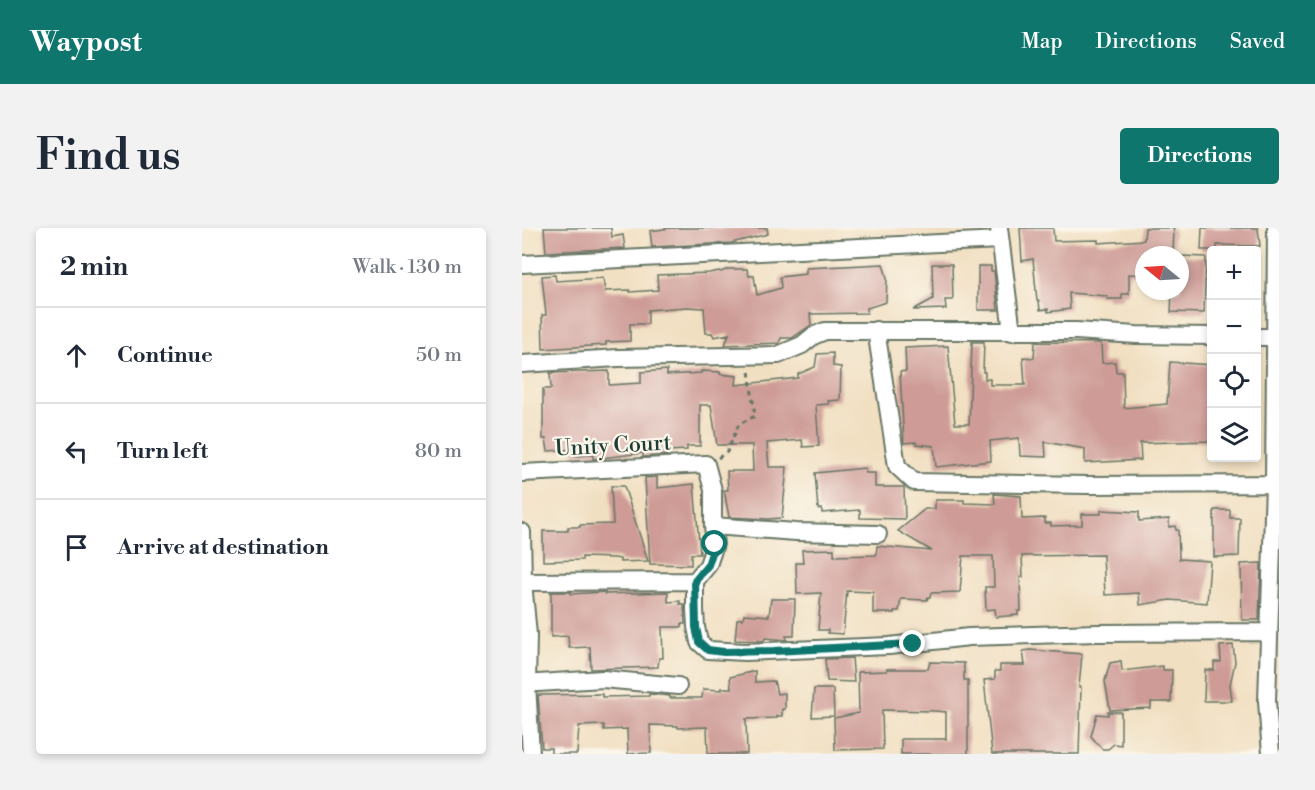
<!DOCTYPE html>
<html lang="en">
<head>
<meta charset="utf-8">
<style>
	:root { --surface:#fff; --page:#f2f2f3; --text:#1f2937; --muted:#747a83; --line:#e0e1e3; --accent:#0f766e }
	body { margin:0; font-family:"Libre Bodoni",serif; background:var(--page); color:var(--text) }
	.controls { position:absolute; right:18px; top:18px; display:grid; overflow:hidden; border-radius:6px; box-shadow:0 3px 9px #0003 }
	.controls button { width:54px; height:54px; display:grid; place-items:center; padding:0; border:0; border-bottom:2px solid var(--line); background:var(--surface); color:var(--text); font:30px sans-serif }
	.compass { position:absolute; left:613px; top:18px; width:54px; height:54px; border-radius:50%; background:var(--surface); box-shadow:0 3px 9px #0003; rotate:288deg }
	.stop { position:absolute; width:18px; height:18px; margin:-14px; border:4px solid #0f766e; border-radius:50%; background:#fff }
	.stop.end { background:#0f766e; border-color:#fff; box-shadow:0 2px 6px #0008 }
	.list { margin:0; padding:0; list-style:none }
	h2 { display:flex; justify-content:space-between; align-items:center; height:78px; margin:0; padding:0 24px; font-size:26px }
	h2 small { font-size:20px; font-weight:400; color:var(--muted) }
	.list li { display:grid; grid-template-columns:39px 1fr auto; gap:18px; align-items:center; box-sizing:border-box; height:96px; padding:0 24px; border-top:2px solid var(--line) }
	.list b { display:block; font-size:22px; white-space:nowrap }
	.list em { font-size:20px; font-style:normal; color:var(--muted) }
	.icon { flex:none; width:33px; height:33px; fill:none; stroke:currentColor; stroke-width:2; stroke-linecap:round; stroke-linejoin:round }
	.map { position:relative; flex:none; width:757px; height:526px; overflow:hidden; border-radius:6px }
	header { display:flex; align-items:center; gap:36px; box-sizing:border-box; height:84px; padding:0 30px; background:var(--accent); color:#fff }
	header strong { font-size:28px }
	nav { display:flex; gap:33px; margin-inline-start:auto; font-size:21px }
	.intro { display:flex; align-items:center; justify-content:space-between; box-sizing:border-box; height:144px; padding:0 36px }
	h1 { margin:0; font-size:42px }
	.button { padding:15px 27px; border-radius:6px; background:var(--accent); color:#fff; font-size:21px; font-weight:700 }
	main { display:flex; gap:36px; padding:0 36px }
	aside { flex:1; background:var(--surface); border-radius:6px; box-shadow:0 3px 9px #0003 }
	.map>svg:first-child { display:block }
	.building { fill:#ce9b96 }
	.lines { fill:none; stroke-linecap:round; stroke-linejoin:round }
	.street-casing { stroke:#687665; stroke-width:20 }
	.path { stroke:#687665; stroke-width:3; stroke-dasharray:4.5 4.5; stroke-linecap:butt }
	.street { stroke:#fff; stroke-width:16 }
	.route { stroke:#0f766e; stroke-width:8 }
	.labels { text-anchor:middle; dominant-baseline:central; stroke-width:4.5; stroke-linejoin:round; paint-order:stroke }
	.street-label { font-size:22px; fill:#1f3d34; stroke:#fbf7ec }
</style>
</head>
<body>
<header>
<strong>Waypost</strong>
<nav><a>Map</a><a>Directions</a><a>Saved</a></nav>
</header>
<div class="intro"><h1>Find us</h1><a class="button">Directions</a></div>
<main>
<aside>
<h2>2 min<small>Walk · 130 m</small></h2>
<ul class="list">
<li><svg class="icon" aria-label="ahead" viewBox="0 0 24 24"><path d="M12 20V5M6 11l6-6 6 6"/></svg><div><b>Continue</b></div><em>50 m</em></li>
<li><svg class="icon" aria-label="left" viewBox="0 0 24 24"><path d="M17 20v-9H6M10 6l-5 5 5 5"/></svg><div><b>Turn left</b></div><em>80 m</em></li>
<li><svg class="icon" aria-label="arrive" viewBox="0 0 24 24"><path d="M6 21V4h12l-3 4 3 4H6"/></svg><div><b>Arrive at destination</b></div></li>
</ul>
</aside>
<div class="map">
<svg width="757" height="526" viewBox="0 0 757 526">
	<rect width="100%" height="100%" fill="#fbf7ec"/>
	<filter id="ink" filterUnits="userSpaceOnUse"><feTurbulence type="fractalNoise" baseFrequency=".0167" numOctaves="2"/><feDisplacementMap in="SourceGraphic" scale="12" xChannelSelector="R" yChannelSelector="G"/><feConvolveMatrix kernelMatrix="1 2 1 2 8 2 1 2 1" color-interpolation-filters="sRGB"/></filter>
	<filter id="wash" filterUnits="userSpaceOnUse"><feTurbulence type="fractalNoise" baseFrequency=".008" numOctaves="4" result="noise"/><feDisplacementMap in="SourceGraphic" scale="24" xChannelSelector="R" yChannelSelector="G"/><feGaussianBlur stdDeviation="1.35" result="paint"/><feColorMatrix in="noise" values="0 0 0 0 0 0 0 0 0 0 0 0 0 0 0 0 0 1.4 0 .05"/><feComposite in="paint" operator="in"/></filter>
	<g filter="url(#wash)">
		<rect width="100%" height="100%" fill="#f1dfc1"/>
		<g id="blocks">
			<path class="building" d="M22,0H89L90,9L101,7L103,20L24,24Z
				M149,0H245L246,6L209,15L130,19L128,3Z
				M498,0H531L532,13L576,12V15L622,12L623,0H652L651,27H622V47L607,46V66H600V71H585V68L547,65L548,81L526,84V81L518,82L517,73H515L511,31L500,33Z
				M680,0H736L738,18L695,17V22H679Z
				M658,28L684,29L682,85L649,84L650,63H658Z
				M361,36L365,50L364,74L345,80V85L288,86L289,97L270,110H259L257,115L203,117L207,106L192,109L190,105H184L182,80L165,79L126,82V96H108V113L84,114V117L21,121L20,87H24L20,48L33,47L34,53L81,50L83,63L108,62V64L136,62L135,47L187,45L197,43L199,44L206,41H225L227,48H232L235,67L259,60L258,49L284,46V40Z
				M410,36H430L431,72H423L424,81L391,82L411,71Z
				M456,38H469V43H472L476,82H456Z
				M450,114H462L461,144H463V151H468V157H503L501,129L512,130L513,114L579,115L580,135L593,134L594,144H601L602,180L645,176L648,134L690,137V213L618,215L619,232L563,235V221L523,214L524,229L498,228L497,210L468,213L469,233L414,239L412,218L394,216V214L382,215L378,144L384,143L383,120L426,118L433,196H447Z
				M311,125V138L319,139L318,172L306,173L307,176L294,177L297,218L281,219L280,212L245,215L247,239H265L260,290L246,291L207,289L202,262H206L205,243H231L230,217H195L189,177H178V218H165V222L145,223V227L121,229V225L71,231V227L52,228V221L26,223L24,211H21V161H29L28,145L87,143V157L119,155V144L145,142V147L179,145V143L198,144V146L215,148L214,157L276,150V146L293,139L295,126Z
				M343,240V245H353V259H382L383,291L338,290V282L300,285V281H296L293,245Z
				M135,249V260L172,256L178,326H169V337L128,336L123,250Z
				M89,258H102L126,333L98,334V331L93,330L60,329V332L21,333V303H46V299H58V297L91,296Z
				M472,266L499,268L500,291L523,290V295H529V298L560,297V286H579V282L617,284V293L647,291V299L653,298L654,302H656L657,331L688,333L685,375L648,372L618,377L617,365L583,367L581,327L500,328L501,349H498L499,383H496V387L474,389L473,381L464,382L463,359H472L471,328H441L438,364L409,365L408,369H406L405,372L379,371L377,383H372V385H351V364L325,363L321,406L306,405V402H296L299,365L275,366L274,335H281L280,322L312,321V328L354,327L355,318L410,323L376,303L403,281H413V272H442V275L473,276Z
				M692,282H708V290H718L717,328L692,329Z
				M739,335L737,392H720L719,336Z
				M29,364H49V366L83,364V366L146,364V374L158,373V376H162L163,396H160V399H140L141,430H137L136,439L69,441L68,419L47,420L46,408L29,409Z
				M249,371H273L272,408H264L265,412L243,410L242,413L213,412L215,391H221L222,386L247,388Z
				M711,417L713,434L708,457L710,473H682L683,442H692V434H699L698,418Z
				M508,422L560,426L557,459H559L557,526H470L462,452L473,451V443H478V437H503L501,423Z
				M330,430L332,454L305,453L303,431Z
				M599,433L600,443L641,438V442H650L649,474H629V480L588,482L583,453L588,435Z
				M408,434L442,435V452H446V526H379V511H424V484L413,483L360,482L361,521L313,522L312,490L337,485L336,444L365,443V441H406Z
				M233,443V454L252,453L255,466L263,465V481H260V488H255V490L224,491L225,526H186L185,499L156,500V498L128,497L129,525L106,526L105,501L82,502V497L57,498L55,526H29V520H20L16,467L80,466V469L127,468V466L148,468V470H180L181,461L200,462L199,460H209L208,449Z
				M292,461H311L312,488L290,489Z
				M586,484H599V517L592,516L586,521H580L569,508L575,486L586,487Z"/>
		</g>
	</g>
	<g filter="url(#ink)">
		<use href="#blocks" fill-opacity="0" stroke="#687665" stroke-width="1.5"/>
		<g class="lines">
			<g class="street-casing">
				<path id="street" d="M477,0L490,104
					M0,36L477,12
					M354,102L375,238L392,254L566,257L752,256
					M734,109H753
					M0,136L96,130L256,127L280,117L291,108L303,103H554L614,107L690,108
					M0,245L184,236L191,262V298L193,316L186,337L173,353V382L174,399L177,414L186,422L223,424L367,418L447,409L575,405L747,404
					M191,298L274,304L356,306
					M0,304L1,354L6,407L5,456L9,526
					M0,354L173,353
					M0,456L81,451L156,458
					M749,526L745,473L752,256L754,0"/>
			</g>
			<path class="path" d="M196,230L205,224L217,196L233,188L227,143"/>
			<use href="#street" class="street"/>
		</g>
	</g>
	<g class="lines" filter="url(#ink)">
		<path class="route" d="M193,316L186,337L173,353L174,399L177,414L186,422L202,424L252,423L391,416"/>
	</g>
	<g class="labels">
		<g class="street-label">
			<text transform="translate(91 218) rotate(-3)">Unity Court</text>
		</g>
	</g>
</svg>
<div class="controls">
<button>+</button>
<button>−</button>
<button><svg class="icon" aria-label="locate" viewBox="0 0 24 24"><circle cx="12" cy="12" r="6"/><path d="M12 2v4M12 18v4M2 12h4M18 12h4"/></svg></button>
<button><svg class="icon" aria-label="layers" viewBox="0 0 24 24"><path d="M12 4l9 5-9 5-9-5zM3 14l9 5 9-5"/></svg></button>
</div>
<svg class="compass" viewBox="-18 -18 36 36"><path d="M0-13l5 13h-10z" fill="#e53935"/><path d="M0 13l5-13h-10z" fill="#747a83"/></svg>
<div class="stop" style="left:193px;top:316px"></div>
<div class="stop end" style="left:391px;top:416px"></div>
</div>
</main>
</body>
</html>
